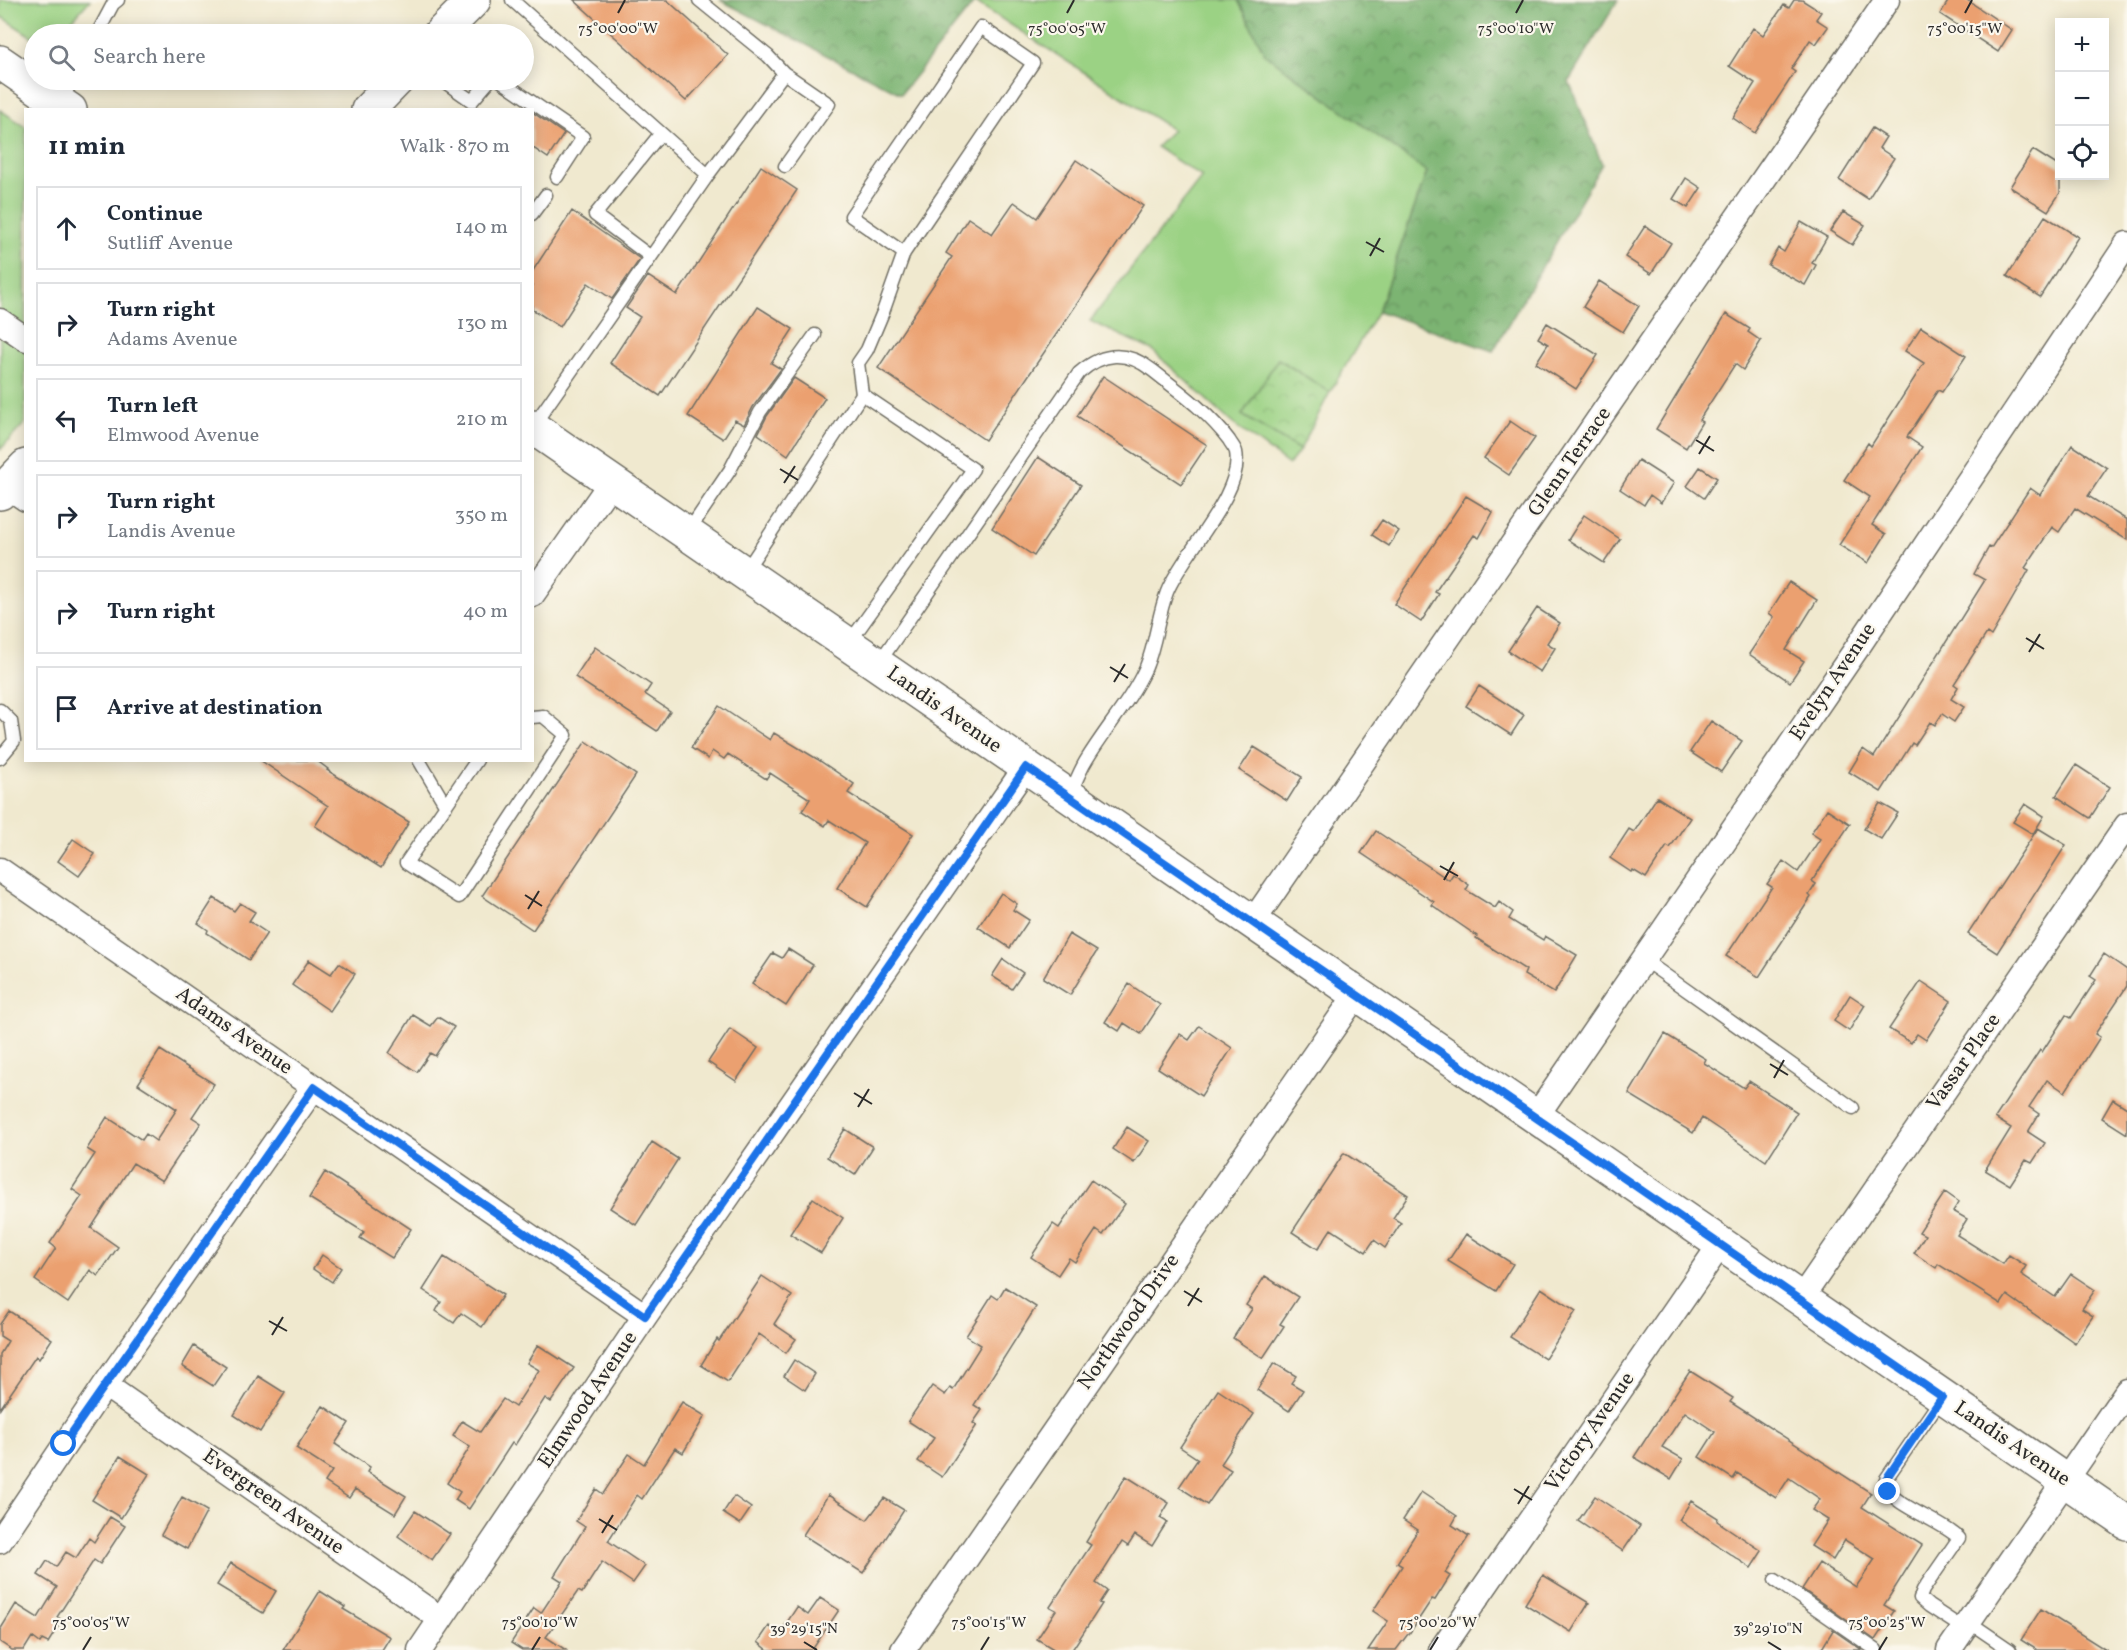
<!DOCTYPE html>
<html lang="en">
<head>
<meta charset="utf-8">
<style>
	:root { --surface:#fff; --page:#f2f2f3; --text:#1f2937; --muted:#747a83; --line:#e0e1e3 }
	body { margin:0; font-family:Vollkorn,serif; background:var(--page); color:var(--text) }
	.controls { position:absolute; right:18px; top:18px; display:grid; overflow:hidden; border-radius:0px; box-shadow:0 3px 15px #0003 }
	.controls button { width:54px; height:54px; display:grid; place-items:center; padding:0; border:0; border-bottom:2px solid var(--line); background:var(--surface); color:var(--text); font:30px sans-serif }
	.stop { position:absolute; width:18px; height:18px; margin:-14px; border:4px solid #1a73e8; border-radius:50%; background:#fff }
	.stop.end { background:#1a73e8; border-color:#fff; box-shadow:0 2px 6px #0008 }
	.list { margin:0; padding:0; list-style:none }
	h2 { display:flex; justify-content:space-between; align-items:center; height:78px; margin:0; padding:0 24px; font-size:26px }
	h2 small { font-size:20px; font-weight:400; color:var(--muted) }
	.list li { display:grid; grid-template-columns:39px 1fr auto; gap:18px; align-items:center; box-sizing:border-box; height:84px; margin:0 12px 12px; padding:0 12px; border:2px solid var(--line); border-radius:0px }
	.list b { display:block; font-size:22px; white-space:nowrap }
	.list p { margin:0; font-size:20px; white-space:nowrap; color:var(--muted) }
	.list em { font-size:20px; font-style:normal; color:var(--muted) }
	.icon { flex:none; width:33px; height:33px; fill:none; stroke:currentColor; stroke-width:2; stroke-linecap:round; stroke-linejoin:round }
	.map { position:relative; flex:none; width:2127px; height:1650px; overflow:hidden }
	.search { position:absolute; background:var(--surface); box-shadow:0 3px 15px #0003; left:24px; top:24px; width:510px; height:66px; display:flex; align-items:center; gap:15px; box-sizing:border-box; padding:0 21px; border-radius:33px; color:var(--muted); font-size:22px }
	.panel { position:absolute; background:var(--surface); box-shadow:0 3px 15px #0003; left:24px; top:108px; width:510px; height:654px; border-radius:0px }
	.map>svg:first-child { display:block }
	.grass { fill:#9bd284; stroke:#637e58; stroke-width:1.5 }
	.forest { fill:url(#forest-crowns); stroke:#54704e; stroke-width:1.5 }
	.park { fill:url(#park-crowns); stroke:#637e58; stroke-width:1.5 }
	.building { fill:#eba070 }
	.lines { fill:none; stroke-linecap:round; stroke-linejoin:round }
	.lane-casing { stroke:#706e64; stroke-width:15 }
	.street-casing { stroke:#706e64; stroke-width:27 }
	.primary-casing { stroke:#706e64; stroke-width:36 }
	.lane { stroke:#fff; stroke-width:12 }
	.street { stroke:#fff; stroke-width:24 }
	.primary { stroke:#fff; stroke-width:33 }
	.route { stroke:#1a73e8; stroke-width:8 }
	.ticks { fill:none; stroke:#2b2b2b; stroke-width:2 }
	.labels { text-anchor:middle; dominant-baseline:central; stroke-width:4.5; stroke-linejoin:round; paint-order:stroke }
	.street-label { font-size:21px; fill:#2b2b2b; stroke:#fbf7ec }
	.ticks-label { font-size:15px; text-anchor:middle; fill:#2b2b2b; stroke:#fbf7ec; stroke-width:4.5; stroke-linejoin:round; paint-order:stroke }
</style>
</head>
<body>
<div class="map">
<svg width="2127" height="1650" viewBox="0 0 2127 1650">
	<defs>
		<pattern id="forest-crowns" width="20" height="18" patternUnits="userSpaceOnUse" patternTransform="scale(1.5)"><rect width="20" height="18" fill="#7cb472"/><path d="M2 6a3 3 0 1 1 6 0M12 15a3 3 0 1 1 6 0" fill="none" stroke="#66935e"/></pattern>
		<pattern id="park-crowns" width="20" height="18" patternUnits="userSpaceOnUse" patternTransform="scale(1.5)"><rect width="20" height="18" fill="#9bd284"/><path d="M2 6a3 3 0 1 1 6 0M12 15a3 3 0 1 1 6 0" fill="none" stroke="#86b472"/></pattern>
	</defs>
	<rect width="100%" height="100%" fill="#fbf7ec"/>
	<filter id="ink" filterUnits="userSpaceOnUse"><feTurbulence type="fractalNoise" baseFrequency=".0167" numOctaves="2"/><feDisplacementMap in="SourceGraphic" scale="12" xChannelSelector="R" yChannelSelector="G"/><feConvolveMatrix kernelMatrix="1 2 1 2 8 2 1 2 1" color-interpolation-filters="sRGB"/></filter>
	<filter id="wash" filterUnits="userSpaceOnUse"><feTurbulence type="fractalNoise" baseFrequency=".008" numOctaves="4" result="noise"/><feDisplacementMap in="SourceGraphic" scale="24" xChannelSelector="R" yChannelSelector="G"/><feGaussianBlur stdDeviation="1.35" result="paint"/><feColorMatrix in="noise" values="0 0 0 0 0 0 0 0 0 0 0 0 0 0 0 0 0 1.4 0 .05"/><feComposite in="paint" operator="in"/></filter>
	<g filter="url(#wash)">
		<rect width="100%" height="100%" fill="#f0e9cf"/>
		<path class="grass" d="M0,0H90L60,34H34V38L0,16Z
			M976,0H1238L1265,54L1427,172L1378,311L1330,392L1278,359L1242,415L1300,450L1289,465L1232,423L1152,350L1090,321L1202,177L1156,147L1173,130L974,1Z
			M0,110L26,127L25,423L0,450Z"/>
		<path class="forest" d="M720,0H976L901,94Z
			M1238,0H1618L1569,81L1602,164L1493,351L1378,311L1427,172L1265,54Z"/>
		<path class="park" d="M1278,359L1330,392L1300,450L1242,415Z"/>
		<g id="blocks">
			<path class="building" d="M574,0H667L728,55L686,101Z
				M1794,0H1802L1821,12L1816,19L1828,27L1816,44L1810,40L1791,69L1795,72L1755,133L1733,118L1755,83L1729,66L1753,28L1763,35L1784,5L1789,8Z
				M1949,0H1967L2012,30L1998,52L1940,14Z
				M532,112L564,134L548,158L532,147Z
				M1872,128L1886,137L1879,148L1894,158L1868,199L1839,180Z
				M2033,150L2060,167V193L2048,211L2010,187Z
				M1076,160L1143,206L985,440L878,368L952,257L946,253L968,218L992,234L1014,202L1037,218Z
				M761,166L797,190L660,396L610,363L640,317L626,308L648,276L677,295Z
				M1686,178L1701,188L1688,208L1673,199Z
				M572,211L640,259L612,299L588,283L560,327L532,309V272Z
				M1843,212L1865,225L1852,245L1830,231Z
				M2045,216L2078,237L2040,297L2007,276Z
				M1801,222L1827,237L1812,263L1816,265L1805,285L1768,265L1778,248L1784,252Z
				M1645,226L1671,243L1651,274L1625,257Z
				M1599,281L1639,306L1623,332L1583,307Z
				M758,307L793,329L771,363L781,369L753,407L744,425L735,420L723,439L688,416Z
				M1726,314L1750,329L1748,332L1761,341L1743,370L1735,364L1699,420L1702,422L1686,448L1656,429Z
				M1547,323L1598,355L1576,389L1536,363L1548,344L1538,338Z
				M1921,327L1966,356L1942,392L1938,390L1907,437L1922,447L1872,525L1886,534L1868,563L1839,545L1870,497L1844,480L1868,443L1871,446L1924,363L1905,351Z
				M1103,376L1207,445L1181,484L1077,416Z
				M794,378L825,398L788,455L758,434L767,416Z
				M1510,421L1535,438L1509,475L1484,458Z
				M2072,445L2107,468L2088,496L2127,520V540L2075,508L2059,532L2052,527L2025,568L2029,570L1991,636L1987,633L1954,684L1958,687L1951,699L1964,707L1954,722L1942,714L1935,725L1930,722L1915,745L1912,743L1881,792L1849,772L1863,749L1874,757L1985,580L1974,574L1989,547L1991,548L2030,488L2040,495Z
				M1038,457L1081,485L1034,556L992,528Z
				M1638,460L1674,483L1661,503L1650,495L1644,505L1620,489Z
				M1700,467L1717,478L1704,498L1687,486Z
				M1466,496L1493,512L1479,538L1474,535L1435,592L1439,594L1421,622L1394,604Z
				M1584,515L1620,539L1604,563L1568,540Z
				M1382,520L1399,531L1389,546L1372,535Z
				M1789,582L1817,600L1786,650L1804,661L1790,682L1749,654L1774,617L1769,613Z
				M1537,608L1560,623L1547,643L1555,648L1540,672L1508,651Z
				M595,647L651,685L645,694L670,711L657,731L575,677Z
				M1479,686L1524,715L1511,735L1466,706Z
				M719,706L770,740L774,733L817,759L854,784L848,793L913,834L867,907L837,888L865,843L829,820L825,826L802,811L810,799L770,773L766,779L728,754L724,759L712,751L708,759L691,748Z
				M1711,721L1742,741L1721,772L1690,752Z
				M586,741L636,775L533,930L482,896Z
				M1254,747L1302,777L1287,801L1239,770Z
				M260,760H316L328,769L327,770L409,822L381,868L315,826L328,806Z
				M2076,765L2110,787L2090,818L2056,796Z
				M1657,797L1690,818L1670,848L1667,846L1646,878L1633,870L1631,872L1610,858L1629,829L1634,832Z
				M1880,803L1898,813L1881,839L1864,829Z
				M2025,804L2044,816L2033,834L2013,822Z
				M1827,809L1850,824L1812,881L1816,884L1809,895L1811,897L1759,977L1726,956L1772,887L1767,884L1783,861L1798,872L1820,839L1811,833Z
				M2038,828L2066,845L1997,953L1968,934Z
				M1376,831L1449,880L1453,874L1469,885L1466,890L1495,908L1499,902L1513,912L1509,919L1543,940L1545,936L1577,955L1554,993L1524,975L1526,970L1476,938L1477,936L1432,905L1434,902L1361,853Z
				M73,839L95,854L79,876L58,861Z
				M1001,893L1017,904L1013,910L1029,920L1010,948L978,927Z
				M214,898L234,911L240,903L255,912L249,921L267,933L249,960L207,933L208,930L198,923Z
				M1069,934L1097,951L1070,995L1043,978Z
				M788,949L813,965L786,1006L752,984L773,953L782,958Z
				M2104,954L2127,970V986L2095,1034L2100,1037L2065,1092L2047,1080L2029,1107L2039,1114L2028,1132L2045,1143L2032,1163L2026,1160L2010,1185L1985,1170L2011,1128L1995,1118L2040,1050L2042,1052L2066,1015L2071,1018L2096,980L2090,976Z
				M1003,959L1023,973L1012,989L992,976Z
				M309,960L331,974L339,963L355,974L330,1011L292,985Z
				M1921,981L1951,1001L1926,1040L1917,1034L1911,1043L1889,1029Z
				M1129,984L1160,1005L1141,1034L1124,1023L1119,1031L1105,1022Z
				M1850,995L1865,1005L1849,1031L1834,1021Z
				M413,1015L431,1026L438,1017L454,1027L435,1056L430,1053L417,1072L389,1053Z
				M1199,1026L1232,1048L1201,1096L1158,1068L1180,1034L1189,1040Z
				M730,1029L758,1048L736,1081L708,1062Z
				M1665,1034L1706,1059L1704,1063L1744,1088L1749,1081L1797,1112L1766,1161L1702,1118L1693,1133L1629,1094Z
				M160,1050L214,1084L192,1117L201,1123L162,1181L133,1163L91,1228L118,1247L98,1276L90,1270L68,1303L35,1280L56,1248L50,1243L82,1196L72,1189L95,1154L87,1149L107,1117L142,1140L146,1134L156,1141L177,1109L138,1084Z
				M2113,1099L2127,1108V1134L2102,1118Z
				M1127,1127L1149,1141L1134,1163L1113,1149Z
				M845,1129L873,1147L855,1175L827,1157Z
				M652,1142L678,1159L636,1225L610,1208Z
				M1344,1153L1408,1195L1393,1218L1401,1223L1385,1248L1374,1240L1366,1252L1331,1229L1318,1249L1292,1232Z
				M325,1172L411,1229L392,1258L360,1238L364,1232L309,1198Z
				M1091,1180L1125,1204L1103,1235L1096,1230L1075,1262L1069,1258L1058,1275L1031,1257L1053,1224L1059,1228Z
				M1945,1192L1959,1202L1953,1211L1967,1219L1957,1235L2003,1264L2009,1255L2026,1266L2021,1274L2055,1297L2071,1274L2095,1290L2082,1309L2093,1316L2075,1343L2007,1295L2001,1304L1938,1264L1936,1268L1914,1253L1925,1235L1919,1232Z
				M813,1198L843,1218L821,1253L790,1234Z
				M1466,1234L1513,1264L1496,1291L1448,1261Z
				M322,1255L341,1268L332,1282L313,1269Z
				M444,1257L503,1295L482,1327L461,1313L454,1323L436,1311L441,1302L423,1290Z
				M762,1276L792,1296L774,1324L796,1339L786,1353L759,1334L728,1382L701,1365L717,1339L719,1341Z
				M1265,1276L1298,1297L1280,1324L1284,1326L1263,1358L1233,1338L1252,1309L1246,1305Z
				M1005,1287L1036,1307L974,1405L982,1410L973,1423L977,1425L942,1477L918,1461L934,1438L908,1421L932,1386L945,1395L950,1388L953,1390L981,1345L966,1336L992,1295L998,1299Z
				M1541,1288L1576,1311L1545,1359L1510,1337Z
				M9,1311L52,1339L39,1359L36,1356L0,1409V1354L8,1341L0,1336V1324Z
				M538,1345L574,1368L551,1402L545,1398L515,1445L512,1443L469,1509L455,1500L460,1492L447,1483L470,1447L453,1436L462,1421L480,1432L503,1399L515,1407L539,1370L527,1363Z
				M194,1346L226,1367L213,1386L182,1366Z
				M794,1360L815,1374L805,1390L784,1376Z
				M1274,1363L1296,1376L1291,1383L1303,1390L1289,1411L1257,1390Z
				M1690,1371L1733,1398L1730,1402L1871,1493L1862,1507L1922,1545L1884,1605L1894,1611L1875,1640L1802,1589L1819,1563L1856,1587L1875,1559L1845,1540L1833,1560L1811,1546L1828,1520L1812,1510L1820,1499L1789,1478L1776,1498L1737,1473L1733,1479L1699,1457L1715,1432L1685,1412L1662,1447L1683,1459L1671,1479L1634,1457Z
				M258,1376L285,1393L260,1432L234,1415Z
				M1218,1390L1254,1414L1221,1464L1231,1470L1207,1505L1179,1487L1198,1459L1180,1447Z
				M682,1402L705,1416L683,1453L675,1448L642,1499L637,1495L608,1541L645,1566L633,1583L602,1562L582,1593L578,1591L546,1637L566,1650H522L511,1643L534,1608L541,1613L562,1581L554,1576L585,1527L576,1521L596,1489L603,1494L629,1454L644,1464Z
				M323,1406L349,1423L335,1444L370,1467L367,1472L406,1496L395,1514L355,1489L349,1498L325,1482L332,1471L296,1448Z
				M120,1456L149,1474L121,1518L92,1500Z
				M1126,1476L1169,1503L1160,1518L1167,1522L1152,1546L1135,1535L1128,1546L1122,1542L1096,1583L1107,1591L1099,1603L1102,1604L1072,1650H1055L1037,1639L1056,1610L1050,1607L1091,1545L1086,1542Z
				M1421,1492L1457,1516L1452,1525L1469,1536L1445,1573L1450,1576L1435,1600L1432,1599L1409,1634H1408L1396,1650H1368L1388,1621L1373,1611L1402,1566L1397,1563L1418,1530L1403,1520Z
				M828,1495L867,1520L884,1498L904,1510L863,1573L803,1535Z
				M734,1496L751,1508L740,1524L723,1513Z
				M1595,1496L1640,1526L1623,1551L1578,1521Z
				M182,1497L207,1511L187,1549L161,1535Z
				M1691,1501L1718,1518L1717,1521L1762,1551L1751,1568L1679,1520Z
				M415,1511L450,1534L432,1560L398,1536Z
				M110,1517L125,1526L100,1564L94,1560L57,1617L62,1620L48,1643L42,1640L40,1643L32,1637L24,1650H12L0,1642V1630L16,1604L38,1618L57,1587L38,1575L47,1561L56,1567L66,1552L76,1558L89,1538L94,1542Z
				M231,1563L276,1591L263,1613L217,1585Z
				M1543,1575L1589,1603L1571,1632L1525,1604Z
				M320,1591L345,1607L343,1609L390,1637L382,1650H283Z
				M820,1598L839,1610L812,1650H768L758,1642L769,1626L780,1633L797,1607L808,1615Z
				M2041,1609L2106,1650H2037L2021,1640Z
				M1833,1630L1862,1650H1821Z"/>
		</g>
	</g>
	<g filter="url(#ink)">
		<use href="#blocks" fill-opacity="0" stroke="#706e64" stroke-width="1.5"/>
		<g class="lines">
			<g class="lane-casing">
				<path id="lane" d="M512,0L708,175
					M97,34L113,4L118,0
					M784,73L829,104L785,166
					M442,80L472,101L490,80
					M500,80L583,137L557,177
					M61,102L72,80
					M532,214L546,195
					M651,257L595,215L661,133
					M862,394L858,363L867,350L883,312L904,253L1033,63L981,27L851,216L904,253
					M533,426L708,175L784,73L768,56L699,0
					M688,532L730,470L760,412L815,335
					M745,572L862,394L973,469L849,643
					M878,664L1079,373C1103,352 1126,350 1152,370C1180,392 1208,412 1229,440C1231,444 1235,448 1236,452C1244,493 1182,554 1167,592C1158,615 1156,643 1146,667C1131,700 1106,728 1087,759C1080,770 1075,783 1070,795
					M0,710L11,721L14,741L0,758
					M419,760L446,806
					M477,760L406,863L459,897L566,735L543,716L532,717
					M1644,960L1853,1108
					M1941,1399L1886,1479L1884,1486C1896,1507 1940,1520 1959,1538L1923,1590L1920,1598L1929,1606L1964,1629
					M1775,1580L1876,1650
					M1969,1622L2010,1650"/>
			</g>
			<g class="street-casing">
				<path id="street" d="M0,321L26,339
					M7,486L26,499
					M532,595L612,481
					M0,870L645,1316
					M1252,923L1887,0
					M1535,1118L1857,648L2127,244
					M1800,1300L2127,825
					M105,1385L441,1619
					M0,1541L105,1385L314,1087
					M420,1650L645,1316L1026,767
					M903,1650L1356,995
					M1441,1650L1720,1245
					M1949,1650L2127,1391"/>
			</g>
			<g class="primary-casing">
				<path id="primary" d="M440,34L474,0
					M0,62L70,110
					M368,110L397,80
					M532,427L2127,1523
					M0,493L26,466"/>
			</g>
			<use href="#lane" class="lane"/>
			<use href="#street" class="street"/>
			<use href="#primary" class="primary"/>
		</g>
	</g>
	<g class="lines" filter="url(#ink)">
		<path class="route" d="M64,1444L314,1087L645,1316L1026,767L1942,1397L1886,1479L1884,1486L1888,1492"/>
	</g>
	<path class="ticks" d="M618,13L625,0M1067,13L1074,0M1516,13L1523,0M1965,13L1972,0M1366,242L1384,252M1370,256L1380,238M1696,440L1714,451M1699,454L1710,436M780,469L798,480M784,483L795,466M2026,638L2044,649M2029,652L2040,634M1110,667L1128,678M1114,682L1125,664M1440,866L1458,876M1444,880L1454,862M525,895L542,906M528,909L539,891M1770,1064L1788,1075M1774,1078L1784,1060M854,1093L872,1104M858,1107L869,1089M1184,1291L1202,1302M1188,1306L1199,1288M269,1321L287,1331M272,1335L283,1317M1514,1489L1532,1500M1518,1504L1529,1486M599,1519L617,1530M602,1533L613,1515M804,1642L817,1650M1768,1642L1781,1650M83,1650L91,1637M532,1650L540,1637M981,1650L989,1637M1430,1650L1438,1637M1879,1650L1887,1637"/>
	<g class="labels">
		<g class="street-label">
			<text transform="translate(1570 462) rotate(-55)">Glenn Terrace</text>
			<text transform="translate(1833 682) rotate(-56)">Evelyn Avenue</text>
			<text transform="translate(944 710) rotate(35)">Landis Avenue</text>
			<text transform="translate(234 1031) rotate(35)">Adams Avenue</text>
			<text transform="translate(1964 1062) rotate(-55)">Vassar Place</text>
			<text transform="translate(1129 1322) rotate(-55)">Northwood Drive</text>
			<text transform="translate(588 1400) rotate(-56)">Elmwood Avenue</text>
			<text transform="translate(1590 1432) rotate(-55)">Victory Avenue</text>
			<text transform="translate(2012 1444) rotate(34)">Landis Avenue</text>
			<text transform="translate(273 1502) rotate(35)">Evergreen Avenue</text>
		</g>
	</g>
	<g class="ticks-label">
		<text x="618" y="33">75°00'00"W</text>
		<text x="1067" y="33">75°00'05"W</text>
		<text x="1516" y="33">75°00'10"W</text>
		<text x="1965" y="33">75°00'15"W</text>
		<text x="91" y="1627">75°00'05"W</text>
		<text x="540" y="1627">75°00'10"W</text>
		<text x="989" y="1627">75°00'15"W</text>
		<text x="1438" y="1627">75°00'20"W</text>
		<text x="1887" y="1627">75°00'25"W</text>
		<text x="804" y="1633">39°29'15"N</text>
		<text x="1768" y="1633">39°29'10"N</text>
	</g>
</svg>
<div class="controls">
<button>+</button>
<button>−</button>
<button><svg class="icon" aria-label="locate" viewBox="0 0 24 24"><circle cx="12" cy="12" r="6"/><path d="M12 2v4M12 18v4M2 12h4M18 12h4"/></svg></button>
</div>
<div class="stop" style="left:64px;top:1444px"></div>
<div class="stop end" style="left:1888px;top:1492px"></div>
<div class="search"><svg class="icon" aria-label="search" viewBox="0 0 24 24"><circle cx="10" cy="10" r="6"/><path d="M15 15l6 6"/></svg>Search here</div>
<section class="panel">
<h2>11 min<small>Walk · 870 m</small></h2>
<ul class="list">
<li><svg class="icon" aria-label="ahead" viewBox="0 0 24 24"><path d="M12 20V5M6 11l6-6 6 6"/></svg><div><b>Continue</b><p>Sutliff Avenue</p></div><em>140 m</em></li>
<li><svg class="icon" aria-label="right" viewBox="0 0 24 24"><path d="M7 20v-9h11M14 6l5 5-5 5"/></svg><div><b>Turn right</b><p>Adams Avenue</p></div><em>130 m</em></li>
<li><svg class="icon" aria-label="left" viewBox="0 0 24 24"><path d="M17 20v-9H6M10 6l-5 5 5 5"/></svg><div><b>Turn left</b><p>Elmwood Avenue</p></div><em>210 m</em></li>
<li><svg class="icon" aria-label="right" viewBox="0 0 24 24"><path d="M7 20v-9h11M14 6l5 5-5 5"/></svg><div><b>Turn right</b><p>Landis Avenue</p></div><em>350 m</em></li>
<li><svg class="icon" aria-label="right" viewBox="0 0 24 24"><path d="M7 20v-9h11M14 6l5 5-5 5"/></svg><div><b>Turn right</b></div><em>40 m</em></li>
<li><svg class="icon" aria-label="arrive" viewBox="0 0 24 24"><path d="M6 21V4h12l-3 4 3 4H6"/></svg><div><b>Arrive at destination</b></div></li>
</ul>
</section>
</div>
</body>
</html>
